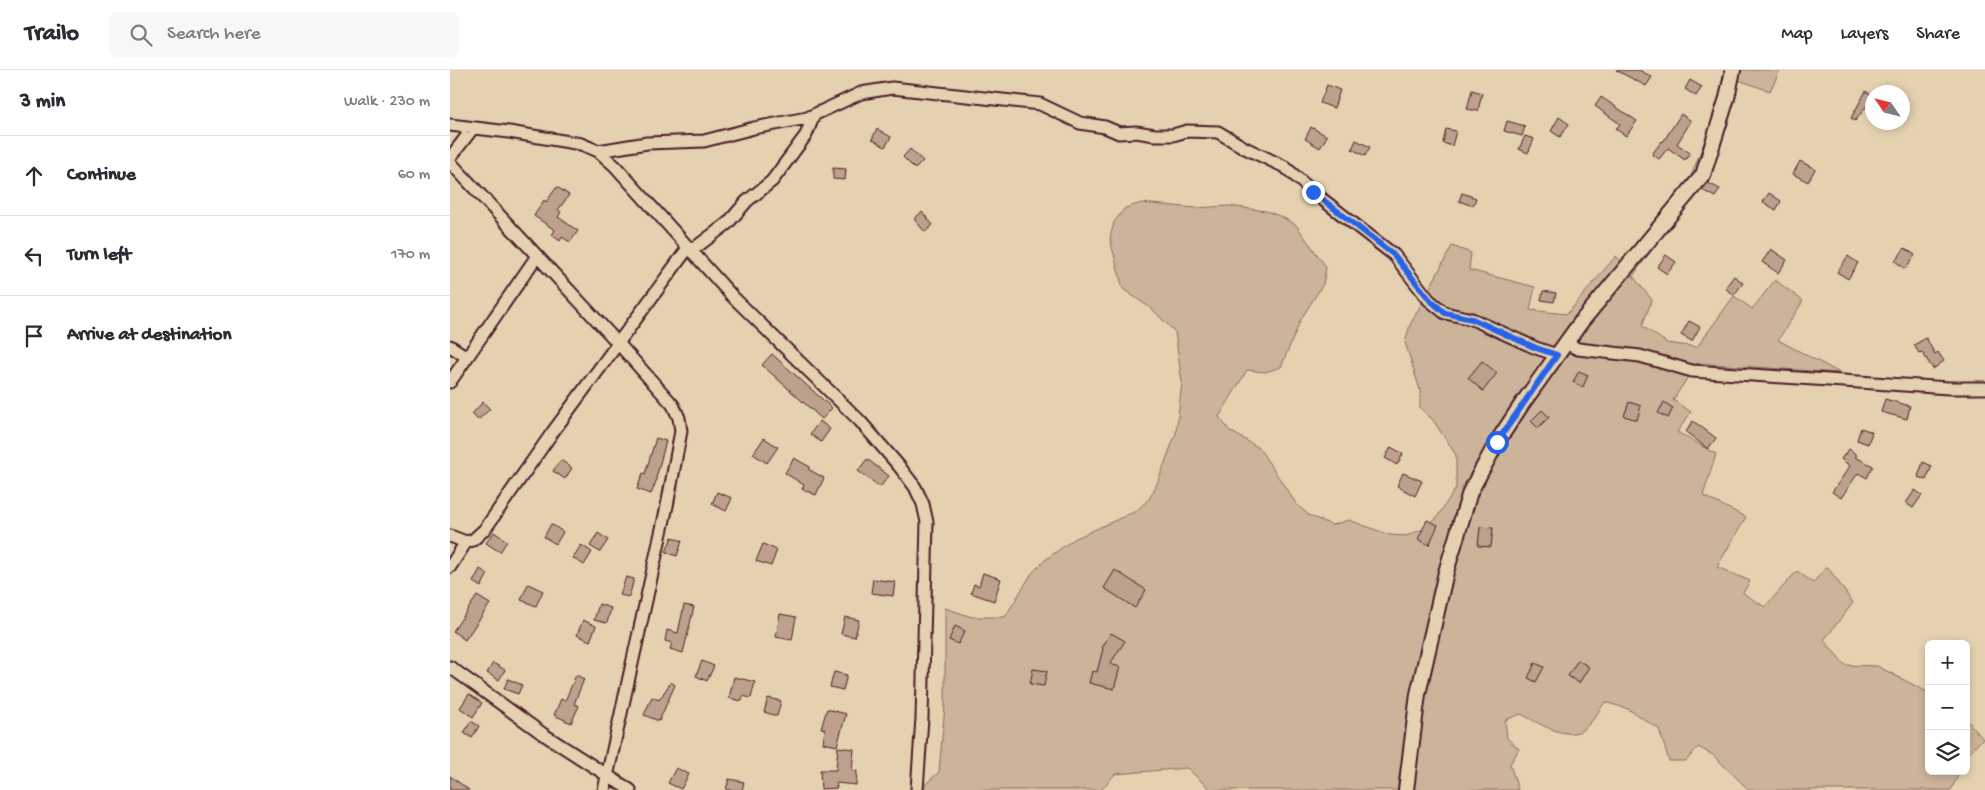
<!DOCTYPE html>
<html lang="en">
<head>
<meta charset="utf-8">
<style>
	:root { --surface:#fff; --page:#f7f7f7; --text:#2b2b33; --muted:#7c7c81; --line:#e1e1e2 }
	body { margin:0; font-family:"Gochi Hand",sans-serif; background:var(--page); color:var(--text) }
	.controls { position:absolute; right:15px; bottom:15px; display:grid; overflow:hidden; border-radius:8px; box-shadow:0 2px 8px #0003 }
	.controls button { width:45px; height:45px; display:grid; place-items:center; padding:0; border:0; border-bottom:1px solid var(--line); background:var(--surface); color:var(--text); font:25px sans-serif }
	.compass { position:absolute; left:1415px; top:15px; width:45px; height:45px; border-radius:50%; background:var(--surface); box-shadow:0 2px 8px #0003; rotate:305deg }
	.stop { position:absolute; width:15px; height:15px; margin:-11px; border:4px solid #2563eb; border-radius:50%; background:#fff }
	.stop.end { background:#2563eb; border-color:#fff; box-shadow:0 1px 5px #0008 }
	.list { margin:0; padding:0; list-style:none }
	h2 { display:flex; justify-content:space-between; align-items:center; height:65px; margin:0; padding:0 20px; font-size:21px }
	h2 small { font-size:16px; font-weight:400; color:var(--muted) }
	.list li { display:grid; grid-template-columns:32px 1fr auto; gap:15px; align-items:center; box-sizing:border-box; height:80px; padding:0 20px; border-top:1px solid var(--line) }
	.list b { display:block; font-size:19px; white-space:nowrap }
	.list em { font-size:16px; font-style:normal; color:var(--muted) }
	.icon { flex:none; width:28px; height:28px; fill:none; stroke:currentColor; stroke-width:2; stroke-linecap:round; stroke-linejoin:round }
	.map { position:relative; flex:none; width:1535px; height:720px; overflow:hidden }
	header { display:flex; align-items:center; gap:30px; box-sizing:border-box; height:70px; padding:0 25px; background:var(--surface); border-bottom:1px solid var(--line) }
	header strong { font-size:24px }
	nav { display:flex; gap:28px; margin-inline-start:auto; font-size:18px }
	.search { width:350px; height:45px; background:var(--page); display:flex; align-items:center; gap:12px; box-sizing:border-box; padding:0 18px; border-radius:8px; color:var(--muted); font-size:19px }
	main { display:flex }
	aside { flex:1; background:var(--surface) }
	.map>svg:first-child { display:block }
	.green { fill:#cbb499; stroke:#8a6a62 }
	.building { fill:#bca28d; stroke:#4a1f2b }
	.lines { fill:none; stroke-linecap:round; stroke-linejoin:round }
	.minor-casing { stroke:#4a1f2b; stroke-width:15 }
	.tertiary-casing { stroke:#4a1f2b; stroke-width:18 }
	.minor { stroke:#e4d1af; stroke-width:11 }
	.tertiary { stroke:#e4d1af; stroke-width:14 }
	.route { stroke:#2563eb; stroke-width:6 }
</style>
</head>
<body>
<header>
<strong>Trailo</strong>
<div class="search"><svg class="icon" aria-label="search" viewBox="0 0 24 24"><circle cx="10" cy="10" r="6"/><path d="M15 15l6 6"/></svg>Search here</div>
<nav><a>Map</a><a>Layers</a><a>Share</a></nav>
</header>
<main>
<aside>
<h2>3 min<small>Walk · 230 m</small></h2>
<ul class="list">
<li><svg class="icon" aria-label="ahead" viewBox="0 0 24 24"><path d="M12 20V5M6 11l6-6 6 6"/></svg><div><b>Continue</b></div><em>60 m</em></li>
<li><svg class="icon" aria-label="left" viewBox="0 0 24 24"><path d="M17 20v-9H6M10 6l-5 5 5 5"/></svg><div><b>Turn left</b></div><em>170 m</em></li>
<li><svg class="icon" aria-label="arrive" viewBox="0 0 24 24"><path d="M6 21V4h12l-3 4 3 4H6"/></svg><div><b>Arrive at destination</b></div></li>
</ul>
</aside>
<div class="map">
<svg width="1535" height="720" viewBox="0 0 1535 720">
	<rect width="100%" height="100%" fill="#e4d1af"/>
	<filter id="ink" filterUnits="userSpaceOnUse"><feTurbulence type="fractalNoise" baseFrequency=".02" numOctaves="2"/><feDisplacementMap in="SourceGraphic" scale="10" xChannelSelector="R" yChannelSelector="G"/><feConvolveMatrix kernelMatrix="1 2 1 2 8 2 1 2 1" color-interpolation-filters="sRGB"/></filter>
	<g filter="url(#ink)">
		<path class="green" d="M1274,0H1330L1320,21L1282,8L1255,105L1183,206L1202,230L1192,256L1217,273L1247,277L1284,226L1302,239L1325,210L1353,231L1328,270L1390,303L1247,293L1223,330L1241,342L1227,362L1266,384L1253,426L1296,447L1267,497L1300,511L1293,523L1315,537L1347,501L1363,513L1377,496L1403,533L1374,570L1395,595L1427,596L1479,623V701H1510L1501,720H1299L1263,685L1248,677L1236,691H1219L1209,659L1178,639L1155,632C1149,640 1144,650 1136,657C1120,674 1087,652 1071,644L1055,650L1057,668L1069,679L1060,694L1068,720H761L737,698L665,704L651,720H469L489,702L495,635V538L522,547H555L582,503L595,490L624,469L686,441L699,429L707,414L726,363L732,312L725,262L702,239L673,219L660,169L664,152L675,138L692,133L745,138L779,136L816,141L832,147L846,155L876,197L873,214L851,249L831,297L815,302L797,300L769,347L780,361L809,378L847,435L860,446L882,455L899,450L940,465L956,466L971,460L986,449L1006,418V385L983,350L970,338V320L955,272L960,255L1002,176L1021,183L1019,200L1085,217L1080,240L1117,244L1166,186L1171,191L1241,106L1270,32Z
			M1516,649L1533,669L1519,682L1516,688Z"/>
		<path class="building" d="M1166,0H1189L1202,7L1196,16Z
			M1240,10L1252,17L1246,26L1235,19Z
			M877,15L890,20L884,38L870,33Z
			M1022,20L1032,23L1028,41L1017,39Z
			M1416,21L1422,26V29L1405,51L1401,48Z
			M1151,27L1187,51L1176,66L1166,59L1170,54L1145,36Z
			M1231,44L1241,51L1227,74L1240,83L1235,90L1218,78L1209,89L1202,84L1212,71L1213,72Z
			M1109,47L1119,54L1110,67L1101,61Z
			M1057,51L1075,56L1072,66L1054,61Z
			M861,57L877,66L870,78L855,69Z
			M427,59L441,67L435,77L422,69Z
			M996,59L1006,61L1002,76L993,73Z
			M1075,66L1084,69L1078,83L1069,79Z
			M906,70L920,77L915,86L902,79Z
			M460,79L473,91L465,99L453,87Z
			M1350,91L1365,99L1358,112L1343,104Z
			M383,98L396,99L395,110L383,109Z
			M1258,113L1270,119L1265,127L1252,120Z
			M107,117L119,125L108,140L111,142L108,147L128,161L120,172L112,167L110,171L102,165L105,160L84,146L94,130L96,132Z
			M1012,123L1026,128L1023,136L1009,131Z
			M1319,123L1331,131L1326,140L1313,132Z
			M472,142L483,155L475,162L464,149Z
			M1455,178L1465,185L1455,199L1445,191Z
			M1321,179L1337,190L1328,203L1312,192Z
			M1216,185L1226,192L1217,204L1207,197Z
			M1398,186L1408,193L1398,209L1387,202Z
			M1284,206L1293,213L1284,225L1275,218Z
			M1093,221L1106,223L1104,232L1091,230Z
			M1239,251L1250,257L1242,271L1231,265Z
			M1476,268L1485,284L1488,282L1494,291L1483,299L1472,282L1469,283L1464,275Z
			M322,284L382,338L372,349L312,295Z
			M1032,291L1047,303L1033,321L1018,308Z
			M1129,301L1138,305L1133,317L1123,312Z
			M1435,329L1460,336L1457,349L1431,342Z
			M33,332L40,339L28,350L22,344Z
			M1179,332L1191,336L1187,350L1174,346Z
			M1214,332L1223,338L1218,348L1208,343Z
			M1092,340L1099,347L1088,358L1081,351Z
			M370,351L380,359L371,372L360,364Z
			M1243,351L1266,368L1258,379L1236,362Z
			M1411,358L1422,362L1418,374L1407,370Z
			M206,368L216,371L206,408L207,409L201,424L187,419L193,403L195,404Z
			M314,368L328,377L317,393L303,384Z
			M941,377L953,384L947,395L935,388Z
			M1399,379L1407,385L1405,387L1423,396L1417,408L1408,403L1391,428L1382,422L1400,396L1391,389Z
			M344,388L360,397L358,399L374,408L366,425L352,419L354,415L335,403Z
			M417,389L439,406L430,417L408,401Z
			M111,390L122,398L115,409L103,401Z
			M1473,392L1482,396L1476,410L1468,407Z
			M953,403L972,411L965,426L947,416Z
			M1465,420L1472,425L1463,438L1456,433Z
			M267,422L282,428L276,441L262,434Z
			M977,450L988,455L979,475L968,469Z
			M101,454L113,462L106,474L94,467Z
			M1030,457L1043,458L1041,477L1028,476Z
			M44,462L57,471L50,482L36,473Z
			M148,463L158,470L150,482L140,476Z
			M222,467L232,471L227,486L216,482Z
			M313,474L327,480L321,496L306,491Z
			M131,475L142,482L134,495L123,488Z
			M30,499L38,504L31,517L23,512Z
			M665,500L696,520L685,538L654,518Z
			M533,503L551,509L544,531L521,523L524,514L529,516Z
			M176,507L184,509L179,527L170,525Z
			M423,509L445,512L443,526L421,523Z
			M78,514L93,521L86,536L71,530Z
			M27,526L40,534L15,570L3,561Z
			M149,534L161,538L157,553L144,550Z
			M234,535L244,537L233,583L220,579L222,573L215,571L217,560L228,563Z
			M330,544L346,547L342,570L326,567Z
			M395,547L409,550L405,567L391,564Z
			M133,550L146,556L140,571L127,565Z
			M505,556L515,561L508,574L499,570Z
			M661,563L675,571L660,594L670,597L664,619L639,613L642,601L647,602L653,579L652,578Z
			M1128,590L1139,597L1129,613L1118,606Z
			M252,591L264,596L257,611L246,606Z
			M43,593L55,600L49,610L37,603Z
			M1085,593L1094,597L1086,612L1078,608Z
			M583,599L597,601L594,616L580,614Z
			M384,602L397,605L393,620L380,617Z
			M126,605L134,609L124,634L129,636L121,653L104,645L111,629L115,631Z
			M284,607L305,612L301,628L293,626L292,631L279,628Z
			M58,609L72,615L68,624L54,619Z
			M221,612L225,615L209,651L194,645L202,627L209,630Z
			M19,624L32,633L23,647L10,638Z
			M318,628L331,631L327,646L314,642Z
			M377,639L396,644L387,676L373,673L375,659L371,658Z
			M21,651L29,656L22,668L14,663Z
			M388,677L404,679L402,700L407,701L406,715L386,713L387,718L371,719L370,700H386Z
			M226,698L239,704L231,719L218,713Z
			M0,706L19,720H0Z
			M279,709L294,712L292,720H276Z"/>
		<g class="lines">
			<g class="minor-casing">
				<path id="minor" d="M0,55L59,62L131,74L148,81L165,96L282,226L410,351L449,396L465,417L473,434L477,452L472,648L467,720
					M148,81L197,73L254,71L304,58L357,48L411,23L442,18L590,34L630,53L655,57L669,63L686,62L705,65H723L737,61L768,62L795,78L835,97L863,122L944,185L979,230L995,243L1022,249L1086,278L1107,285
					M0,88L23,58
					M0,92L168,273L223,335L229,348L231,361L217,436L154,720
					M241,181L278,153L297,131L322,111L356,65L364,45
					M1116,273L1128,279L1190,286L1242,301L1499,318H1535
					M0,276L17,287
					M0,312L87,186
					M0,466L16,472
					M0,497L16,472L23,470L35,459L102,363L238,178
					M0,597L93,664L180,720"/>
			</g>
			<g class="tertiary-casing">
				<path id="tertiary" d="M956,720L968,624L996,502L1020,422L1047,372L1072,334L1131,252L1253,105L1277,28L1283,0"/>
			</g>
			<use href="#minor" class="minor"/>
			<use href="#tertiary" class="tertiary"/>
		</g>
	</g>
	<g class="lines" filter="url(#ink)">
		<path class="route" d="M863,122L944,185L980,230L995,243L1022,249L1086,278L1107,285L1047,372"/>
	</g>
</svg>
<div class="controls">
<button>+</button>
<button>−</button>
<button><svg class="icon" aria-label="layers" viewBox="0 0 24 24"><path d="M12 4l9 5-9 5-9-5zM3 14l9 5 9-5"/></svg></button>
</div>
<svg class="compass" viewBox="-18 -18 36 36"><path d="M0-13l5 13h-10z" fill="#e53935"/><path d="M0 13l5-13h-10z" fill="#7c7c81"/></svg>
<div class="stop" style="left:1047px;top:372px"></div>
<div class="stop end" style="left:863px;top:122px"></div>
</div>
</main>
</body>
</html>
